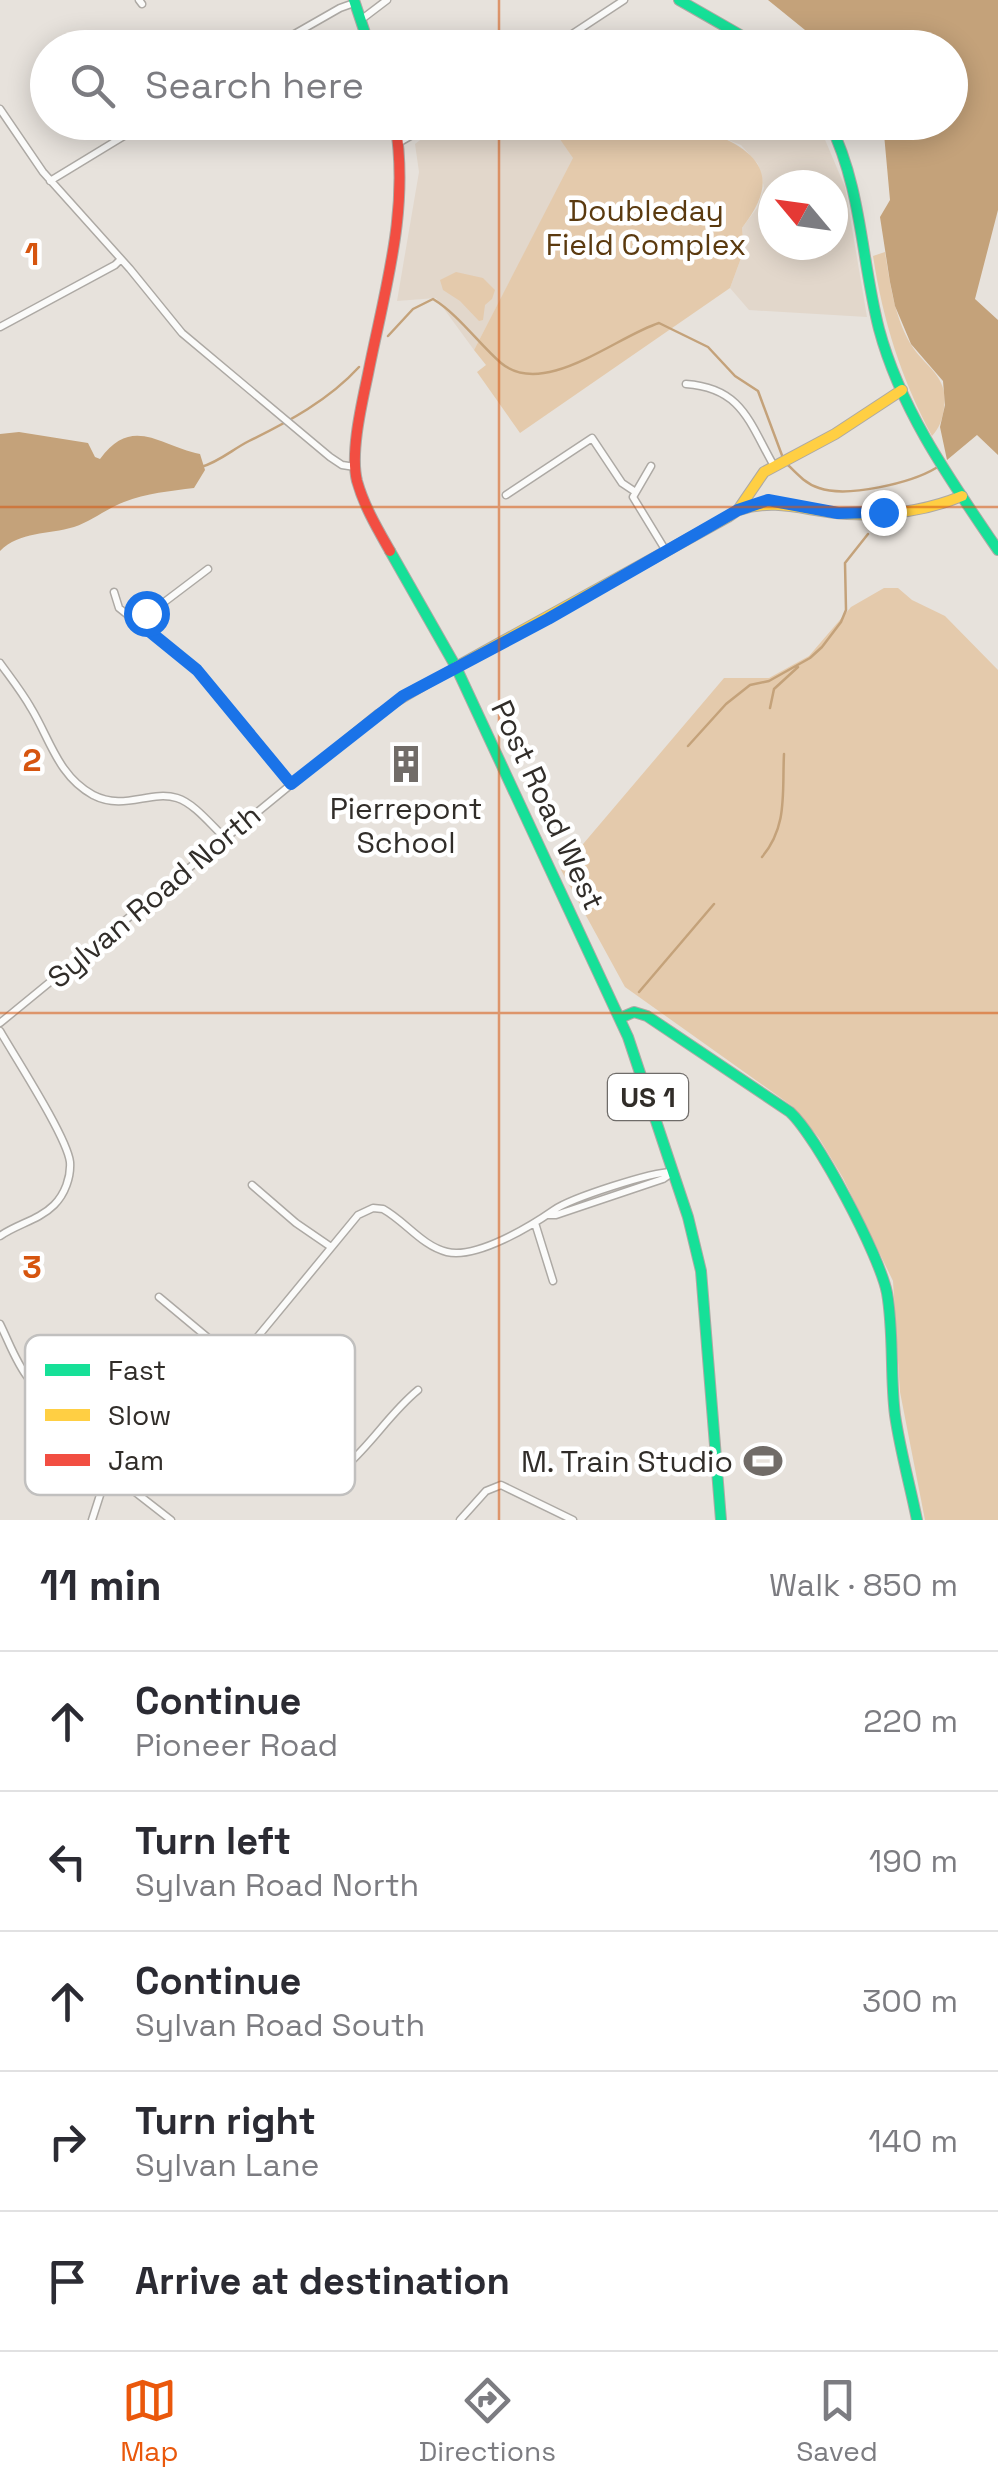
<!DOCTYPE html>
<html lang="en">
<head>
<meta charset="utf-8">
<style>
	:root { --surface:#fff; --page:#f2f2f3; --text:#2b2b33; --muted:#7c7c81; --line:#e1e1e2; --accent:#ea580c }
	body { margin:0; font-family:"Space Grotesk",sans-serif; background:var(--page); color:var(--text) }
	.compass { position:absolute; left:758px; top:170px; width:90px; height:90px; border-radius:50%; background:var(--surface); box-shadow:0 5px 25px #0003; rotate:299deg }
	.stop { position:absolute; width:30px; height:30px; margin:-22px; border:8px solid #1a73e8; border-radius:50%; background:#fff }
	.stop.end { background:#1a73e8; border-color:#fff; box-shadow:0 2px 10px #0008 }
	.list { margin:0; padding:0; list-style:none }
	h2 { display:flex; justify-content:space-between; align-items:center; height:130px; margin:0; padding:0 40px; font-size:42px }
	h2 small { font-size:32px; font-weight:400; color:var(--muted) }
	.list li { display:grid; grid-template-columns:65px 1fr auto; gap:30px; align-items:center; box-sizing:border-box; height:140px; padding:0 40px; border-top:2px solid var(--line) }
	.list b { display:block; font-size:38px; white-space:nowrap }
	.list p { margin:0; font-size:32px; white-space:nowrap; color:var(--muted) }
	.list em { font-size:32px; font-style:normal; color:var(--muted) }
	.icon { flex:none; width:55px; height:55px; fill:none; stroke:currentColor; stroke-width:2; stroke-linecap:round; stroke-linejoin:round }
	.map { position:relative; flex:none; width:998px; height:1520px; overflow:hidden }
	.search { position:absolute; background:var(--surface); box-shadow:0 5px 25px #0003; left:30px; right:30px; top:30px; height:110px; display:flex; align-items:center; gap:25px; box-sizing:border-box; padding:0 35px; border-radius:55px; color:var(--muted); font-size:38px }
	.sheet { height:830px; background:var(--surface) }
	nav { display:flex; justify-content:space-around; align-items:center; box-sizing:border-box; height:140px; border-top:2px solid var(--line); background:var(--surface); font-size:28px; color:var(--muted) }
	nav a { display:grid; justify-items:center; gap:5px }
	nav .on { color:var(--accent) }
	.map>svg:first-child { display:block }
	.built { fill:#e2d7cb; fill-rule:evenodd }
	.green { fill:#e4caac }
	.water { fill:#c4a27a }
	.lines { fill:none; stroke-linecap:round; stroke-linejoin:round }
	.stream { stroke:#c4a27a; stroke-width:2.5 }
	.street-casing { stroke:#ada9a4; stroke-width:9 }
	.fast-casing { stroke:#ada9a4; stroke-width:12 }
	.slow-casing { stroke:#ada9a4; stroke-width:12 }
	.jam-casing { stroke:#ada9a4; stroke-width:12 }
	.street { stroke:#fbfbfa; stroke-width:6 }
	.fast { stroke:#16e098; stroke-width:10 }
	.slow { stroke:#ffcf43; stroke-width:10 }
	.jam { stroke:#f24e42; stroke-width:10 }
	.route { stroke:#1a73e8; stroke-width:12 }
	.grid { fill:none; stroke:#d6550f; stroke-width:2.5; stroke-opacity:0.55 }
	.labels { text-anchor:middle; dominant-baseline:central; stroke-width:9; stroke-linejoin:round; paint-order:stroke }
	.shield { fill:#fff; stroke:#6f6c69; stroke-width:2.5 }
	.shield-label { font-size:28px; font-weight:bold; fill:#312d29 }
	.park-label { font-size:30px; fill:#5b3a0f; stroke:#fff }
	.street-label { font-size:30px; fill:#312d29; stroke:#fff }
	.poi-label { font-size:30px; fill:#312d29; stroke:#fff }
	.key { fill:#fff; stroke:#c1c0bf; stroke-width:2.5 }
	.key-label { font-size:28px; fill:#312d29 }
	.grid-label { font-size:32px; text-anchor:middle; font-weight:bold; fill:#d6550f; stroke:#fff; stroke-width:9; stroke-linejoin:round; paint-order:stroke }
</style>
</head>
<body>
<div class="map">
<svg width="998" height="1520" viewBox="0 0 998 1520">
	<rect width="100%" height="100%" fill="#e7e2dc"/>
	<path class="built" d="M442,123H548L574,158L474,350L436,298L397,301L419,172L415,144Z
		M685,123H818L845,187L867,317L749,310L730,288L744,250L742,228L757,208L764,188L762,178L758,164L741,145ZM773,185H833V245H773Z"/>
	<path class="green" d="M575,123C605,122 658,117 685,122C695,124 705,130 714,134C766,155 778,182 742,228L744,250L730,288L520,433L477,372L486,365L474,350L573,158L557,135Z
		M885,252C890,283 894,315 910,343C925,368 949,375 944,408C942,420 940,427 932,436C901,378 883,321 873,256Z
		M456,272L483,278L495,290L492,299L485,305L483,320L479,321L460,301L443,290L440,280Z
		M884,588H898L912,600L945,616L998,670V1520H925L900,1392L893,1281L843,1178L819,1138L792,1106L625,987L561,870L724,678H769L809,656L851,607Z"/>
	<path class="water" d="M768,0H998V210L975,299L998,320V455L977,435L947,460L940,427L945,405L943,381L911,344L895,306L890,282L880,217L890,200L883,123L950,122V48L826,47Z
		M19,432L88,443L95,457L100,459C132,415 159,445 200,454L205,470L194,488C171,491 146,493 124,502C106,509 92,521 74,527C48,535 20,531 0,551V434Z"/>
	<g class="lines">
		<path class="stream" d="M388,336L413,309L433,299C459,315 478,343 501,363C544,399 617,336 659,323L708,347L735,376L758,391L783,458
			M787,464C797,474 806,484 819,488C847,498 911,483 936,468
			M201,467C219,462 233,449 249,441C288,422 329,400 359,367
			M770,708L774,689L798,667
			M688,746L726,704L750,685L769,681L810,658L822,647L841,622L846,610L845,563L868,534
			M762,857C788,826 782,793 784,754
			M639,992L714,904"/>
		<g class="street-casing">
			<path id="street" d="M139,0L142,4
				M362,19L387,0
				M270,48L340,8L354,3
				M551,48L624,0
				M0,109L43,172L130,269L182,333L330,457L342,465L355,467
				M400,142L434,122
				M50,181L147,122
				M0,327L115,265L121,259
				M686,384C742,388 749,422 774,466
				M651,466L633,497L666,551
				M506,495L592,438L622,483L634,491
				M114,592L119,608L197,670L291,784
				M138,622L208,569
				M0,663C10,677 22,692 31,708C50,739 58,776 93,795C124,811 150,790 177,798C194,803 212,826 225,838
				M0,1023L377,714L455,668
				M0,1031C15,1057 67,1137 70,1162C71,1177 65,1194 54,1205C39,1220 17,1224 0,1236
				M252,1185L296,1223L331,1247
				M535,1223L553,1281
				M159,1297L237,1362
				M0,1324C9,1342 16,1363 29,1379C43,1397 68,1406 87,1419C115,1440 148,1484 187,1454C209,1438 203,1406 218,1385L358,1215L373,1208L383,1209C405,1221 422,1246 447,1252C477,1259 531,1226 554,1210C571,1198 654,1171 673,1172L663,1179L556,1215H549
				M195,1447C207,1456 220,1469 233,1475C262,1489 323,1486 347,1465C373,1442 391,1412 418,1390
				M92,1520L101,1492L119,1486L135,1492L171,1520
				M460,1520L486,1491L501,1485L573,1520"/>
		</g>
		<g class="fast-casing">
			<path id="fast" d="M354,0L370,48
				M679,0L763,48
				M829,122C862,188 861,259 879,329C901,411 951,481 998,550
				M390,551L456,667L628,1037L688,1217L701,1271L721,1520
				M620,1018L634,1012L647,1016L790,1112C817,1137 880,1256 887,1293C894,1333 890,1375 895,1415C900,1450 910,1485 917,1520"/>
		</g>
		<g class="slow-casing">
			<path id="slow" d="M739,510C777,497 808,512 847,514C886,516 926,511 962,496
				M456,667L728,517L738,510L764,472L835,434L902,390"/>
		</g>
		<g class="jam-casing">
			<path id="jam" d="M390,551C377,528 364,506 357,481C350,452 362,403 368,374C385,288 410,209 395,122"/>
		</g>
		<use href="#street" class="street"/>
		<use href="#fast" class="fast"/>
		<use href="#slow" class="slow"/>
		<use href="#jam" class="jam"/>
	</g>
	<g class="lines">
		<path class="route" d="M146,613L138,622L197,670L291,784L403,696L548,619L738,510L768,500L838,513L883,512"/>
	</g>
	<path class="grid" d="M499,0V48M499,122V1520M0,507H998M0,1013H998"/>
	<defs>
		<g id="building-bare" transform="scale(3)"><path d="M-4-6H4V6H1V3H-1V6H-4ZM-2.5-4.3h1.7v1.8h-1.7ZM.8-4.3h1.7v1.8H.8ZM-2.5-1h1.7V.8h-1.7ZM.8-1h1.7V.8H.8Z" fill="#716c68" stroke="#fff" stroke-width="2.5" paint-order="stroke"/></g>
		<g id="stadium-bare" transform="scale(3)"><path d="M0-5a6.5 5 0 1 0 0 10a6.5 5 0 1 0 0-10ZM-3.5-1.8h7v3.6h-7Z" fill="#716c68" stroke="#fff" stroke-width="2.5" paint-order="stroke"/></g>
	</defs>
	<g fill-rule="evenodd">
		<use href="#building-bare" x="406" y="764"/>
		<use href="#stadium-bare" x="763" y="1461"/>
	</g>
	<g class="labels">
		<rect class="shield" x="608" y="1074" width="80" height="46" rx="8"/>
		<g class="shield-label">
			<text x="648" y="1097">US 1</text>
		</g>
		<g class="park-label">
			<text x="646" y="210">Doubleday<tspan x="646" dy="34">Field Complex</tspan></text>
		</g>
		<g class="street-label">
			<text transform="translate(548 805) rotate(65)">Post Road West</text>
			<text transform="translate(154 896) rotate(-40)">Sylvan Road North</text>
		</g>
		<g class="poi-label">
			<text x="406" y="808">Pierrepont<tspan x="406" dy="34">School</tspan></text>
			<text x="733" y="1461" text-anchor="end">M. Train Studio</text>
		</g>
	</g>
	<rect x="25" y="1335" width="330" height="160" rx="15" class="key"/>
	<rect x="45" y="1364" width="45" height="12" fill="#16e098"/>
	<rect x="45" y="1409" width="45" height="12" fill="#ffcf43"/>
	<rect x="45" y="1454" width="45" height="12" fill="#f24e42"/>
	<g class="key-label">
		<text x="108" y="1380">Fast</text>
		<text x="108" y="1425">Slow</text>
		<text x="108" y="1470">Jam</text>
	</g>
	<g class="grid-label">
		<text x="32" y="265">1</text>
		<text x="32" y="771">2</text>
		<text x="32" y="1278">3</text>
	</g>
</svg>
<svg class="compass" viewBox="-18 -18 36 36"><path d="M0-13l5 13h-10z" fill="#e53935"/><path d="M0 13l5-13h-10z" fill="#7c7c81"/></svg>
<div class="stop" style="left:146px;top:613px"></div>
<div class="stop end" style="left:883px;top:512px"></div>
<div class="search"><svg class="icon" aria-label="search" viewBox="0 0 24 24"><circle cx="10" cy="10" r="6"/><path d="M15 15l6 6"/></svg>Search here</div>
</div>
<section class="sheet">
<h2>11 min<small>Walk · 850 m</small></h2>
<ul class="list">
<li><svg class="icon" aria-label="ahead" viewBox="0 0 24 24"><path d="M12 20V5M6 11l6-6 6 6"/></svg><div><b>Continue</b><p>Pioneer Road</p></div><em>220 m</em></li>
<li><svg class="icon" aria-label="left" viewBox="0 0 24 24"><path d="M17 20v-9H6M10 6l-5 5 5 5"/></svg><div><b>Turn left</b><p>Sylvan Road North</p></div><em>190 m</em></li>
<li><svg class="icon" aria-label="ahead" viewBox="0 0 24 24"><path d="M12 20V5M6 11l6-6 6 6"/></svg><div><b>Continue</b><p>Sylvan Road South</p></div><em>300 m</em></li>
<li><svg class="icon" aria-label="right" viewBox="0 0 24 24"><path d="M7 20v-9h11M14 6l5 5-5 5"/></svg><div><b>Turn right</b><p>Sylvan Lane</p></div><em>140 m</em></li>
<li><svg class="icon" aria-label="arrive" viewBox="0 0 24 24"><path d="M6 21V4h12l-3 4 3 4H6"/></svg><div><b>Arrive at destination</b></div></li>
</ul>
</section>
<nav>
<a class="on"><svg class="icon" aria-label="map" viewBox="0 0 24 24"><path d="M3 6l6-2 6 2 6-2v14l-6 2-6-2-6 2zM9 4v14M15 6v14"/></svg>Map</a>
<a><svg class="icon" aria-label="directions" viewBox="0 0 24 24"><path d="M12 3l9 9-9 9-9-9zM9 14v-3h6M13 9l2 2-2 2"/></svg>Directions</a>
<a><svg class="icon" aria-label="saved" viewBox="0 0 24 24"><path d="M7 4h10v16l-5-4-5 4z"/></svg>Saved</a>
</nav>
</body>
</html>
